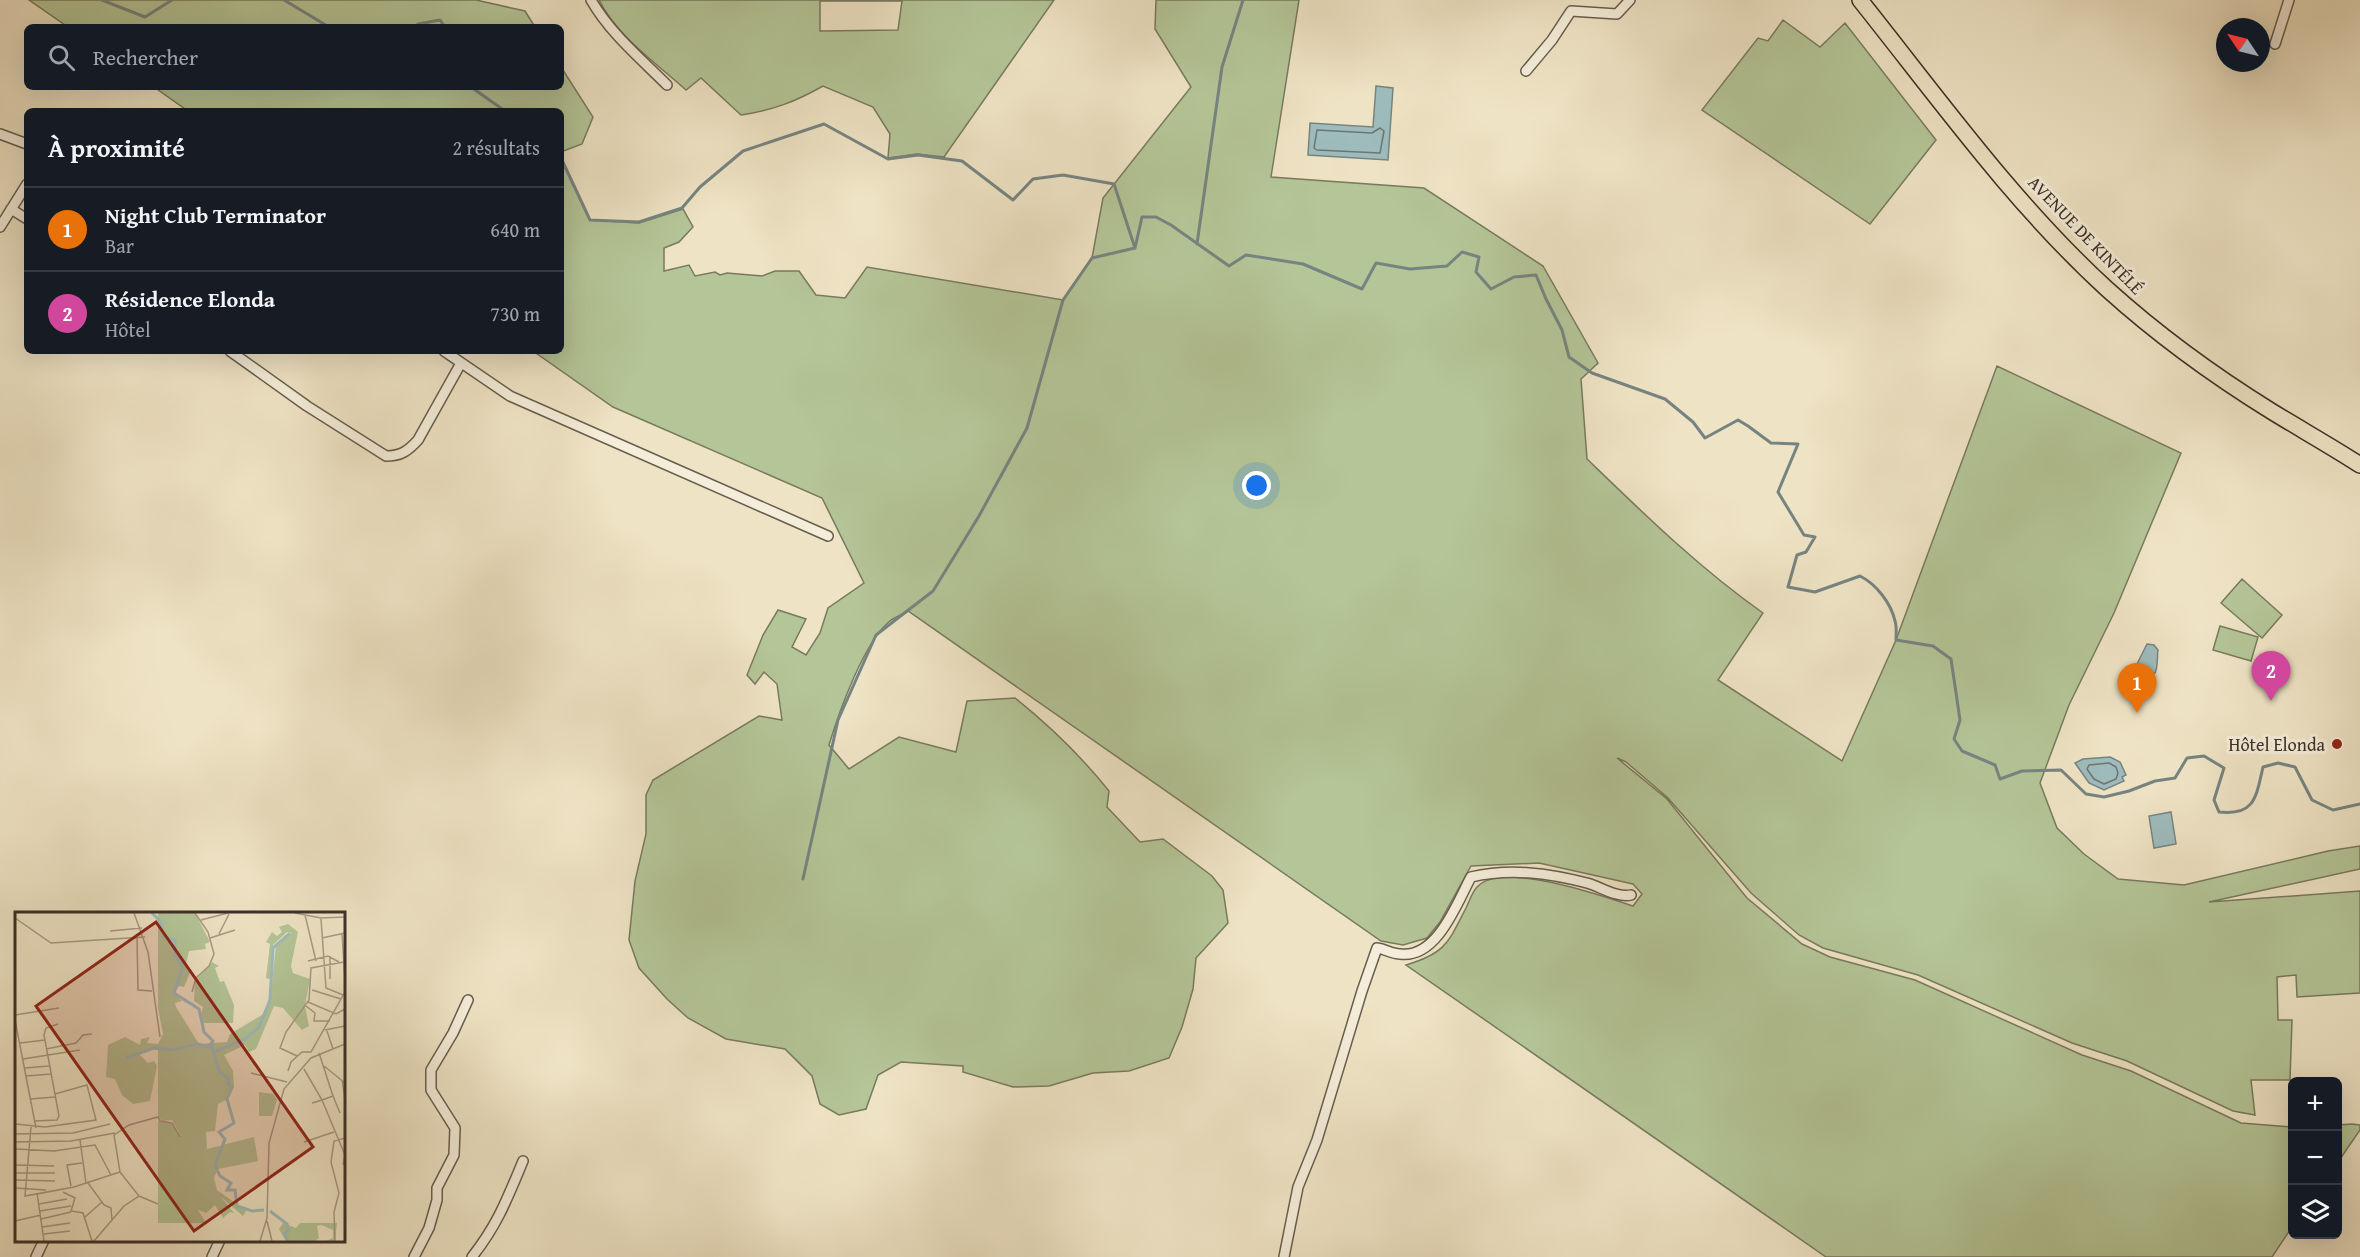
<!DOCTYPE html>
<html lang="fr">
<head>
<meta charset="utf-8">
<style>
	:root { --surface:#171b24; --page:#242831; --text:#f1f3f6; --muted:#9ea1a6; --line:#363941; --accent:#c59692 }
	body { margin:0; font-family:"Gentium Book Plus",serif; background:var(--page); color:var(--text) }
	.controls { position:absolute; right:18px; bottom:18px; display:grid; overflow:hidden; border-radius:9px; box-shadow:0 6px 24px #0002 }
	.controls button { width:54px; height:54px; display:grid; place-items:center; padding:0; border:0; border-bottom:2px solid var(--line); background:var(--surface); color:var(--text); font:30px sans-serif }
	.compass { position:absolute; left:2216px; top:18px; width:54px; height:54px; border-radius:50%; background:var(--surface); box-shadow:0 6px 24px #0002; rotate:305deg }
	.you { position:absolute; left:1257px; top:486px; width:21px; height:21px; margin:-15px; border:4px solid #fff; border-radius:50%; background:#1a73e8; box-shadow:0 0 0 9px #1a73e833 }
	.badge { display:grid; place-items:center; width:39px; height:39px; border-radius:50%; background:var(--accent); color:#fff; font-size:20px; font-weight:700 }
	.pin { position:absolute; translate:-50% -50px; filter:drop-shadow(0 2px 3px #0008) }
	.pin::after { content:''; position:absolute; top:32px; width:21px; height:18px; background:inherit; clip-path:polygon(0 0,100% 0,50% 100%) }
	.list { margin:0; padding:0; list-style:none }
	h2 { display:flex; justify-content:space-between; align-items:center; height:78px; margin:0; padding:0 24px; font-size:26px }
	h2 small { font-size:20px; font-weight:400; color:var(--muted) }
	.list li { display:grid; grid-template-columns:39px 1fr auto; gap:18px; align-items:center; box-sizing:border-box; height:84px; padding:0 24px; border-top:2px solid var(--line) }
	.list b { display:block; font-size:22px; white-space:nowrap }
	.list p { margin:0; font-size:20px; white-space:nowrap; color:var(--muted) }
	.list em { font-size:20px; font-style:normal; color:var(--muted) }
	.icon { flex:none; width:33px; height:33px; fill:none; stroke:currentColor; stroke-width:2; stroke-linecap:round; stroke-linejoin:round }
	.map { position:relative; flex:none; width:2360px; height:1257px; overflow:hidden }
	.search { position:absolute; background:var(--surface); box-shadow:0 6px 24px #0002; left:24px; top:24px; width:540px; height:66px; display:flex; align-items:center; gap:15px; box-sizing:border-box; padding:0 21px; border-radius:9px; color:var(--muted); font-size:22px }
	.panel { position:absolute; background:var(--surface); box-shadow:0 6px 24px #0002; left:24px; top:108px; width:540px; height:246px; border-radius:9px }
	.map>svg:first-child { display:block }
	.green { fill:#b4c597; stroke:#787a5f; stroke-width:1.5; fill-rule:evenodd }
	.water { fill:#9ebcbd; stroke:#768481; stroke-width:1.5 }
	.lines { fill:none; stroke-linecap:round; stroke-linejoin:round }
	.shore { stroke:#6c7672; stroke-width:1.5 }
	.stream { stroke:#768481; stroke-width:3 }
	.street-casing { stroke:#685d4e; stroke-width:12 }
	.primary-casing { stroke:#3b3027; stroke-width:18 }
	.street { stroke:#f4edd9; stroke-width:9 }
	.primary { stroke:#eee3c4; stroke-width:15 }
	.poi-dot { fill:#8f2418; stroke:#f4edd9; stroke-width:2 }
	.labels { text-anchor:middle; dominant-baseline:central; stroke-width:6; stroke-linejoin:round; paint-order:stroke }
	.street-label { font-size:18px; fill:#3b3027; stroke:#f4edd9 }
	.poi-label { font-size:18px; fill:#3b3027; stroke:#f4edd9; text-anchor:end }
	.inset-river { fill:none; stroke:#9ebcbd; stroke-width:3 }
	.inset-road { fill:none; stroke:#a69b85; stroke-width:1.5 }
	.view { fill:#8f2418; fill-opacity:0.15; stroke:#8f2418; stroke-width:3 }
	.inset-edge { fill:none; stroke:#3b3027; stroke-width:3 }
</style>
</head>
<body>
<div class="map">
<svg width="2360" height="1257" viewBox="0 0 2360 1257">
	<rect width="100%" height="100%" fill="#eee3c4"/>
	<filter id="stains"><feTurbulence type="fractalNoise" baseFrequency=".00333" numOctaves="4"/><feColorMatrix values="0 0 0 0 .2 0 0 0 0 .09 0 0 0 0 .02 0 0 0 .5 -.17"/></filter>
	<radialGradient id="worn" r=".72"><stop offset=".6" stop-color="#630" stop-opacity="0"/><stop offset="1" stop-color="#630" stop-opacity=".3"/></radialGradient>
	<path class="green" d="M29,0H476L525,11L535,27H68Z
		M599,0H1054L944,157L917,154L888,158L890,134L873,107L823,86C795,102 773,110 741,115L701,78L686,90C656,63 617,36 599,0ZM820,1H902L898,30L820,31Z
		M1156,0H1299L1271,177L1424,188L1543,266L1598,363L1581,379L1587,459C1643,513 1699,568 1763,613L1718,680L1842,761L1896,640L1997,366L2181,453L2114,613L2069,705L2040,783L2057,828L2084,854L2118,879L2184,885L2328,851L2360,846V869L2209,902L2360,891V993L2297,997L2296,975L2277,977L2278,1020H2292L2290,1080H2251L2255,1115L2233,1111L2127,1061L2072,1043L1918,975L1823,948L1799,935L1751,893L1668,798L1626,762L1617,758L1667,799L1747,898L1802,944L1830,957L1915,980L2082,1055L2131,1071L2241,1123L2292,1127V1227L2272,1257H1826L1406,965C1446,953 1448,943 1466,908C1469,902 1472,892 1477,887C1501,860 1603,896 1633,906L1642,894L1633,884L1539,863L1471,866L1440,922L1427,938L1403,945L1381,941L908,611C903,614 896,617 891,620C864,641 839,712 829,745L849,769L899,737L956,752L967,701L1015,698C1050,726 1081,756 1109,791L1107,807L1140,842L1163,839L1212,876L1223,890L1228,923L1196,958L1193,989L1182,1027L1169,1058L1129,1071L1093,1073L1049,1086L1013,1087L963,1072V1066L901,1062L878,1075L866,1109L839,1115L820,1104L812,1076L785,1049L726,1039L688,1018L667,999L639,968L629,940L635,881L646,834V795L653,780L759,716L782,720L777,684L764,672L755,684L747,675L763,635L778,610L806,619L792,647L806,655L820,633L828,608L864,583L822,498L613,407L533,351H561V158L590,220L639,223L683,209L693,227L679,242L664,248V271L689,265L695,276L715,272L720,275L727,273L762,276L775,271H799L816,295L845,298L867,267L1063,300L1092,258L1103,198L1191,87L1155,29Z
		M1783,20L1820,47L1845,23L1936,140L1870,224L1702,110L1758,38L1768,41Z
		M561,67L593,117L582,144L561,152V111H188L154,87H561Z
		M2242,579L2282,615L2262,638L2221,603Z
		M2220,626L2258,637L2251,661L2213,650Z
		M2352,1124L2360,1125V1130L2338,1162V1125Z"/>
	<path class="water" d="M1376,86L1393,88L1388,160L1308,155L1310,123L1373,127Z
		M2147,644L2154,645L2158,650C2157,656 2158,668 2155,673L2146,677L2139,674L2136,666Z
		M2110,757L2120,762L2126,775L2122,777L2124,781L2104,790L2089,783L2075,763L2083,759Z
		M2171,812L2176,844L2154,848L2149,816Z"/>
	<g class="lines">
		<path class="shore" d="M1380,128L1384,131L1380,153L1317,150L1314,148L1317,130L1372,133Z
			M2109,763L2116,767L2118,773L2116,779L2104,784L2094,779L2087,769L2089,765Z"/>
		<path class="stream" d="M102,0L145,17L172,0
			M284,0L329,27
			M415,27L418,24L440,20L445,27
			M471,87L505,111
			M561,158L590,220L639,222L682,208L700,187L743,151L824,124L888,159L918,155L962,161L1013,200L1033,179L1063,175L1114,184L1135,248L1142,217H1156L1171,225L1229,266L1246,255L1303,264L1362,289L1376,263L1410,269L1447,266L1462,252L1479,257L1476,272L1491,289L1514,277L1536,275L1546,299L1562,330L1569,357L1592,373L1665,399L1693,422L1705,438L1738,420L1748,426L1771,443L1798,444L1778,492L1804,535L1815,537L1806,552L1797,555L1788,587L1815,592L1860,576C1876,584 1891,603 1895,621C1897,627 1896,634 1896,640L1933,646L1951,659L1960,720L1954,739L1962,751L1995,765L2000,779L2022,771L2061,770L2086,794L2104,797L2129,791L2155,781L2175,778L2187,758L2204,756L2224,768L2214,800L2219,812C2255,816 2256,797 2263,767L2278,763L2295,767L2312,800L2333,810L2360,804
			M1197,244L1222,67L1243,0
			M803,879L838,720L876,635L933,591L979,516L1027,428L1063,300L1092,258L1135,248"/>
		<g class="street-casing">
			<path id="street" d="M591,0C610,33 640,58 667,85
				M2275,44L2289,0
				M1526,71L1552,40L1571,11L1617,14L1630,0
				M0,134L27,144
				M11,209L27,219
				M0,227L27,184
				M230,351L307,406L386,456C401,456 408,451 418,440L461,363
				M444,351L510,396L828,536
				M36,1257L44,1240
				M212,1257L220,1240
				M414,1257L429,1228L437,1200V1188L454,1155L455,1128L431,1090V1070L453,1033L468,1000
				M472,1257C498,1224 507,1199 523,1161
				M1284,1257L1298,1187L1317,1140L1362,991L1377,948C1385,949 1392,954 1400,954C1437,959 1457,903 1471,877C1510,868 1548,873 1587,883C1601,887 1617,898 1631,895"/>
		</g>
		<g class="primary-casing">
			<path id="primary" d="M1860,0C1939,99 2014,204 2107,289C2158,335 2213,375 2271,411C2300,429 2331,446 2360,465"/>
		</g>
		<use href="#street" class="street"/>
		<use href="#primary" class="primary"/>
	</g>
	<circle class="poi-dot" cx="2337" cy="744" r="6"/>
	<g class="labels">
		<g class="street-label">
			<text transform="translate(2086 235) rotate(46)">AVENUE DE KINTÉLÉ</text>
		</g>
		<g class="poi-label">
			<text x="2325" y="744">Hôtel Elonda</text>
		</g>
	</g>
	<g transform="translate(15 912)">
		<rect width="330" height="330" fill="#eee3c4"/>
		<path d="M143,1H180L195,30L190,32L191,37L174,39L171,52L175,61L169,75L164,74L159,81L167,89L160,91L161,95L184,132L212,130L215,122L247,103L255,92L261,32L277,21L272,20L258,33L255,67L251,66L255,32L251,30L257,20L262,24L267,20L264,15L273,12L283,20L276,54L278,61L295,67L290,94L294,114L287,118L268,96L259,94L241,137L234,140L230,133L209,143L218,159L219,175L213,187L203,192L200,219L191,220L192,237L239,225L243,249L203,257L199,266L202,278L231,299L228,304L206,285L219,301L215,300L208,306L200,293L191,301L183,298L191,311H143V209L155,210L166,225L157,208L147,209L143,205V138L132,137L124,142L133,151L139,149L142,154L135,189L118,192L107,183L100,167L91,165L93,133L110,125L125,133L126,127L135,125L132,131L143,132L148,122L143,96ZM197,50L204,54L200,56L205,70L209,69L219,93L218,111H189L185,106L188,95L179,89L180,69ZM244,180L258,182L262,188L257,204H244ZM268,311L281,316L285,311H322L320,329H311L318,326V318L306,313L302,314L304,326L300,329H271L264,317Z" fill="#b4c597"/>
		<path class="inset-river" d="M137,1L146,10L149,25L160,28V44L168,54L159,81L184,97L189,120L198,129L193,135H197L204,159L214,167L213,172L217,175L212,187L219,211L204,220L210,227L200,253L205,264L216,271L212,278H220L222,294L237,299L249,298M199,140L230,127L244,115L255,88L258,36L275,21M111,146L139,136L157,138L183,132L193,135M255,299L272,312L273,319L269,322L273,329"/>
		<path class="inset-road" d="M119,1L133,40L145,125M280,1L306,6L330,5M290,3L301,49M0,6L36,31L130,25M306,7L311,76L328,83M186,8L213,1M95,19L127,16M204,22L214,2M327,22L330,68M122,25L123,78L137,79M195,26L220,18M307,26L330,21M315,44V67M293,49L313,44L324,50M297,78L326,87M177,80L181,66L194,54L199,42L193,20L180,1M293,90L321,102L330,97M291,94L300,101L299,109H315M0,103L44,96M0,108L21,216M310,118L330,114M312,119L318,137M5,131L30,128M31,137L61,131L68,123L77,122M304,141L318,184L307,188L330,243L328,253M282,144L265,136L271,120L294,88L296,56L329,50M8,147L65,138M309,154L330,171M10,156L34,154M289,157L307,188L297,191M273,159L276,150L287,140H296L330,80M236,161L272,170M11,164L36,162M327,168L330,187M318,184L325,201M15,187L40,185M20,209L42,208L44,204L29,123L31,116L43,112M0,212L30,215L81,208L72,173L40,182M16,215L10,284L59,275L105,260L99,223L114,213L143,205L145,209L157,211L165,225M0,222L58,221L95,212M65,228L71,271M0,230L56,229L100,221M289,230L319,220M0,237L39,239L80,233L96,263M0,253L39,254M0,261H40M0,268L40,269M73,271L89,293L96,296L97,308M56,274L52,253L67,251M0,276L31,278M48,280L60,286L56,299L68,301L77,329M22,281L29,329M22,282L59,275M124,284L143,292M24,292L52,287M25,299L56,294M70,305L87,290M26,307L56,300M0,309L26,303M252,309L257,329M27,315L55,311M29,322L55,319M79,329L109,294L124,284L105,260M245,329L252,306L254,231L269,177L296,146L330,132M320,329L319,300L324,281L316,250L319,229L330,226"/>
		<path class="view" d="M141,10L298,235L179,319L21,94Z"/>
		<rect width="330" height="330" class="inset-edge"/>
	</g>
	<rect width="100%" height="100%" filter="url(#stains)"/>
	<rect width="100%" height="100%" fill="url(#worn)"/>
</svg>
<div class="controls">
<button>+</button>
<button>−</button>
<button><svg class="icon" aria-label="layers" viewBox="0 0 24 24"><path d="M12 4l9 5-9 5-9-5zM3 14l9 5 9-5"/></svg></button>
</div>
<svg class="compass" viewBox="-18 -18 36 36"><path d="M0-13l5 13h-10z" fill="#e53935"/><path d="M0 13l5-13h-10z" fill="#9ea1a6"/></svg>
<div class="you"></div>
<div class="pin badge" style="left:2137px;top:713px;background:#e8710a">1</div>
<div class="pin badge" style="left:2271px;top:701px;background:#d1479c">2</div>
<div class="search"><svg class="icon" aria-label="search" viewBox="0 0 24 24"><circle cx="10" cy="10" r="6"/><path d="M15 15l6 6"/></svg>Rechercher</div>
<section class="panel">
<h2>À proximité<small>2 résultats</small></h2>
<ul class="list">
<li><span class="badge" style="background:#e8710a">1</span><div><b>Night Club Terminator</b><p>Bar</p></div><em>640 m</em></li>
<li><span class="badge" style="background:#d1479c">2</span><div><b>Résidence Elonda</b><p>Hôtel</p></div><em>730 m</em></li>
</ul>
</section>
</div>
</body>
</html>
